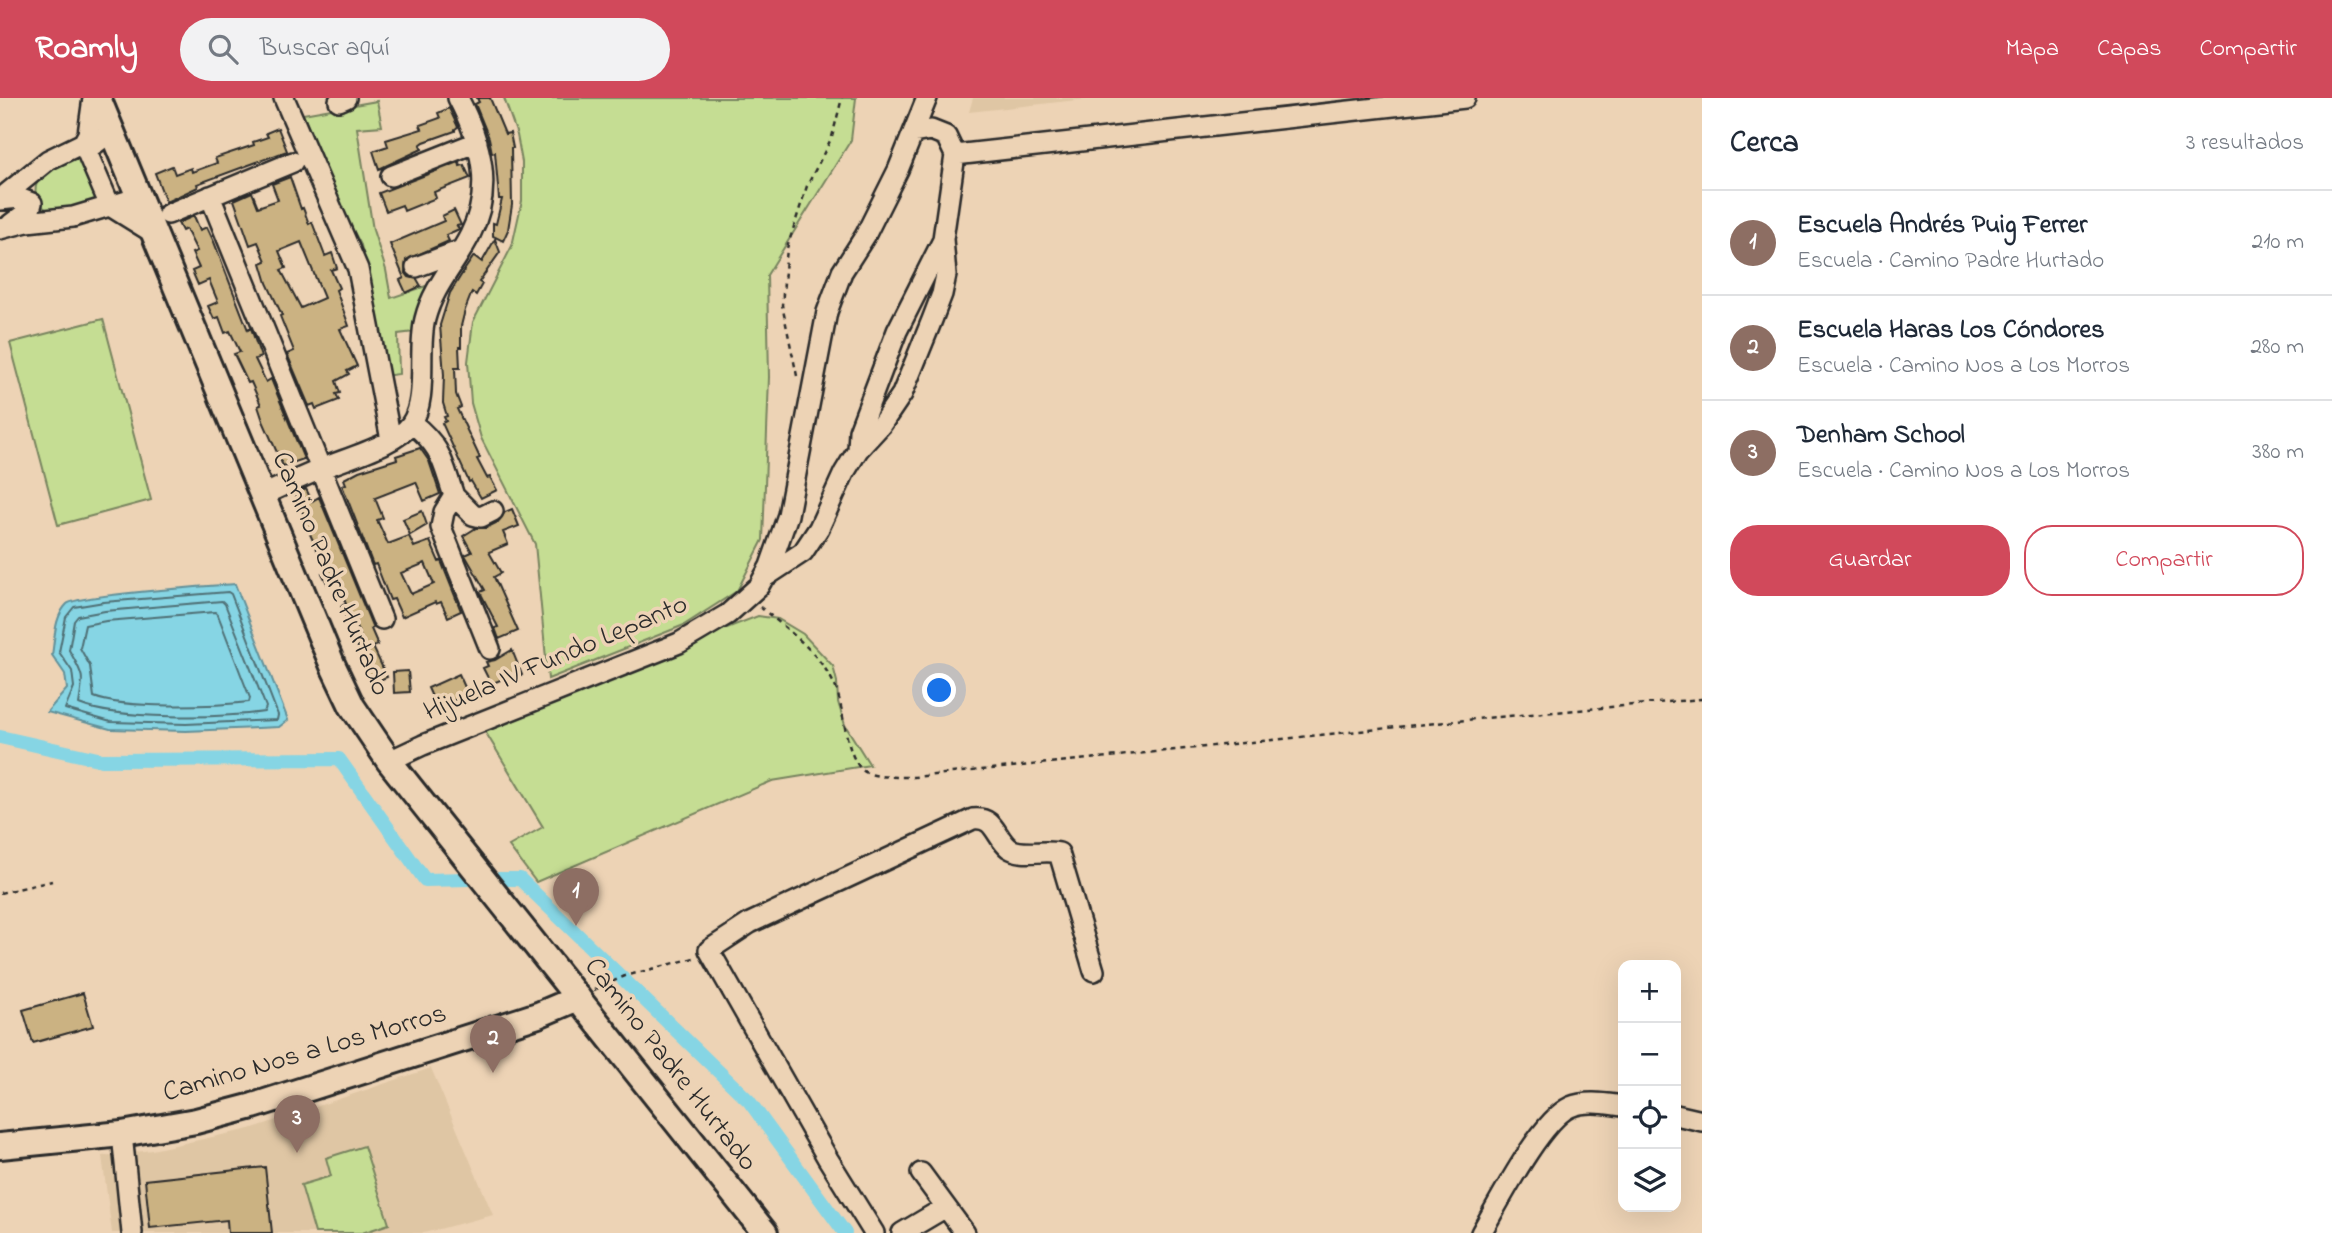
<!DOCTYPE html>
<html lang="es">
<head>
<meta charset="utf-8">
<style>
	:root { --surface:#fff; --page:#f2f2f3; --text:#1f2937; --muted:#747a83; --line:#e0e1e3; --accent:#d1495b }
	body { margin:0; font-family:"Indie Flower",sans-serif; background:var(--page); color:var(--text) }
	.controls { position:absolute; right:21px; bottom:21px; display:grid; overflow:hidden; border-radius:14px; box-shadow:0 7px 28px #0002 }
	.controls button { width:63px; height:63px; display:grid; place-items:center; padding:0; border:0; border-bottom:2px solid var(--line); background:var(--surface); color:var(--text); font:35px sans-serif }
	.you { position:absolute; left:940px; top:593px; width:24px; height:24px; margin:-18px; border:5px solid #fff; border-radius:50%; background:#1a73e8; box-shadow:0 0 0 10px #1a73e833 }
	.badge { display:grid; place-items:center; width:46px; height:46px; border-radius:50%; background:var(--accent); color:#fff; font-size:23px; font-weight:700 }
	.pin { position:absolute; translate:-50% -58px; filter:drop-shadow(0 2px 4px #0008) }
	.pin::after { content:''; position:absolute; top:37px; width:24px; height:21px; background:inherit; clip-path:polygon(0 0,100% 0,50% 100%) }
	.list { margin:0; padding:0; list-style:none }
	h2 { display:flex; justify-content:space-between; align-items:center; height:91px; margin:0; padding:0 28px; font-size:30px }
	h2 small { font-size:23px; font-weight:400; color:var(--muted) }
	.list li { display:grid; grid-template-columns:46px 1fr auto; gap:21px; align-items:center; box-sizing:border-box; height:105px; padding:0 28px; border-top:2px solid var(--line) }
	.list b { display:block; font-size:26px; white-space:nowrap }
	.list p { margin:0; font-size:23px; white-space:nowrap; color:var(--muted) }
	.list em { font-size:23px; font-style:normal; color:var(--muted) }
	.actions { display:flex; gap:14px; padding:21px 28px }
	.actions a { flex:1; padding:16px 0; border:2px solid var(--accent); border-radius:28px; text-align:center; font-size:24px; color:var(--accent) }
	.actions .main { background:var(--accent); color:#fff }
	.icon { flex:none; width:38px; height:38px; fill:none; stroke:currentColor; stroke-width:2; stroke-linecap:round; stroke-linejoin:round }
	.map { position:relative; flex:none; width:1702px; height:1135px; overflow:hidden }
	header { display:flex; align-items:center; gap:42px; box-sizing:border-box; height:98px; padding:0 35px; background:var(--accent); color:#fff }
	header strong { font-size:33px }
	nav { display:flex; gap:38px; margin-inline-start:auto; font-size:24px }
	.search { width:490px; height:63px; background:var(--page); display:flex; align-items:center; gap:18px; box-sizing:border-box; padding:0 24px; border-radius:38px; color:var(--muted); font-size:26px }
	main { display:flex }
	aside { flex:1; background:var(--surface) }
	.map>svg:first-child { display:block }
	.built { fill:#dfc6a4 }
	.green { fill:#c5dd93; stroke:#78845f; stroke-width:2 }
	.water { fill:#86d5e4; stroke:#62919a; stroke-width:2 }
	.lines { fill:none; stroke-linecap:round; stroke-linejoin:round }
	.shore { stroke:#4f6f75; stroke-width:2 }
	.canal { stroke:#86d5e4; stroke-width:14 }
	.building { fill:#cbb282; stroke:#2b2b2b; stroke-width:2; fill-rule:evenodd }
	.minor-casing { stroke:#2b2b2b; stroke-width:24 }
	.major-casing { stroke:#2b2b2b; stroke-width:30 }
	.path { stroke:#2b2b2b; stroke-width:2.5; stroke-dasharray:5 5; stroke-linecap:butt }
	.minor { stroke:#edd3b5; stroke-width:19 }
	.major { stroke:#edd3b5; stroke-width:24 }
	.labels { text-anchor:middle; dominant-baseline:central; stroke-width:7; stroke-linejoin:round; paint-order:stroke }
	.street-label { font-size:28px; fill:#2b2b2b; stroke:#edd3b5 }
</style>
</head>
<body>
<header>
<strong>Roamly</strong>
<div class="search"><svg class="icon" aria-label="search" viewBox="0 0 24 24"><circle cx="10" cy="10" r="6"/><path d="M15 15l6 6"/></svg>Buscar aquí</div>
<nav><a>Mapa</a><a>Capas</a><a>Compartir</a></nav>
</header>
<main>
<div class="map">
<svg width="1702" height="1135" viewBox="0 0 1702 1135">
	<rect width="100%" height="100%" fill="#edd3b5"/>
	<filter id="ink" filterUnits="userSpaceOnUse"><feTurbulence type="fractalNoise" baseFrequency=".0143" numOctaves="2"/><feDisplacementMap in="SourceGraphic" scale="14" xChannelSelector="R" yChannelSelector="G"/><feConvolveMatrix kernelMatrix="1 2 1 2 8 2 1 2 1" color-interpolation-filters="sRGB"/></filter>
	<g filter="url(#ink)">
		<path class="built" d="M973,0H1095L969,14Z
			M431,970L493,1117L424,1135H112L102,1058L152,1052L250,1031Z"/>
		<path class="green" d="M504,0H856L851,42L767,177L769,279L763,442L737,493L684,527L548,581L535,446L481,340L471,305L468,264L473,224L512,148L522,103V64L517,37Z
			M377,3L382,28L357,30L373,132L386,172L391,200L426,188V191L414,234L398,236L399,276L384,278L361,147L341,110L303,16Z
			M81,56L99,104C80,110 50,126 38,102C33,93 36,84 42,76Z
			M103,221L151,402L58,427L10,245Z
			M758,518L778,521L803,536L833,568L837,584L838,604L845,627L870,667L772,683L536,784L509,748L543,729L480,625Z
			M364,1048L389,1126L362,1135H315L301,1087L331,1078L326,1060Z"/>
		<path class="water" d="M235,486L288,622L279,629L186,633L110,631L47,614L67,591L65,576L52,557C55,540 54,519 67,506C76,497 212,488 235,486Z"/>
		<g class="lines">
			<path class="shore" d="M228,494L231,496L278,617L277,622L186,626L111,624L65,611L74,589L72,573L59,554L66,519L74,509L104,504Z
				M222,503L225,506L266,609L264,614C221,620 118,622 79,606C84,576 84,579 69,552L74,523L78,518L105,513Z
				M215,514L218,517L250,600L249,604C216,608 123,611 94,599L90,568L80,550L85,527L106,523Z"/>
			<path class="canal" d="M0,639L102,662L339,661L425,782L469,781
				M499,781H520L749,1003L845,1135"/>
		</g>
		<path class="building" d="M477,0H490L505,36L510,35L513,50H511L512,107L508,132L503,143L493,138V125L496,126L502,101H499L495,54L492,55L489,40L475,6L479,4Z
			M449,10L458,29L455,31V33L424,44L420,47L422,51L379,71L373,53L388,48L386,42L422,31L420,27L440,20L438,15Z
			M278,30L287,53L197,86L198,89L166,104L155,75L172,68L175,76L191,70L192,74L217,65L215,60L254,47L253,44L268,39L266,35Z
			M459,64L460,68L464,67L470,80L434,94L436,100L404,113L402,107L386,113L379,95Z
			M290,79L301,111L303,110L309,126L312,124L325,158L332,155L337,170L331,172L339,190L336,192L349,228L340,231L357,268L347,273L349,276L336,283L340,295L336,296L339,302L316,311L314,306L309,308L287,256L294,253L280,218L282,217L267,185L261,165L266,163L258,144L250,147L234,102L252,94L258,109L278,102L272,86ZM301,144L324,200L301,210L281,172L286,170L279,153Z
			M454,112L461,127L457,128L459,131L446,137L449,143L406,162L405,174L409,179L417,181L421,188L406,195L400,182L404,180L390,146L444,123L442,118Z
			M194,118L200,132L207,129L214,144L248,232L251,230L256,245L261,259L255,261L266,284L271,281L304,361L283,368L263,323L258,308L261,307L251,284L248,285L234,256L240,254L230,233L225,235L219,219L214,221L208,208L218,204L209,182L198,187L192,173L199,170L192,155L197,153L186,131L182,133L178,125Z
			M495,141L500,154L479,184L482,186L476,197L472,194L465,212L461,228V249H459L460,270H455L456,296L461,309L457,311L480,360L477,361L487,380L490,379L497,392L481,400L471,383L469,384L442,325L446,323L444,319L447,318L443,305L444,277L440,227L450,195L465,171L474,158L482,164Z
			M420,350L429,363L440,396L424,403L416,384L375,400L383,420L377,422L388,446L409,438L414,449L430,443L439,464L441,463L461,513L448,519L441,504L436,506L435,504L402,519L394,501L390,502L376,466L373,467L342,387L346,386L344,381L359,373L397,361L396,358ZM425,465L434,486L411,496L401,475Z
			M306,391L312,403L319,399L373,530L371,531L378,547L373,549L387,579L372,585L355,542L361,540L352,519L347,521L341,508L346,506L337,483L328,487L322,475L327,473L304,423L306,422L295,396Z
			M512,411L519,428L503,434L508,446L489,454L501,475L494,479L518,533L499,541L495,530L498,529L480,494L485,492L465,457L472,454L463,438L476,430H486L498,424L505,414Z
			M422,413L427,427L410,437L403,421Z
			M512,552L522,577L508,582L507,579L491,586L483,570L488,568L486,564L495,562Z
			M408,573L410,594L394,595L393,574Z
			M459,576L468,596L437,610L428,590Z
			M83,895L93,928L33,945L23,912Z
			M265,1069L272,1135H228L227,1122L150,1130L145,1082Z"/>
		<g class="lines">
			<g class="minor-casing">
				<path id="minor" d="M284,0L358,171L391,342
					M339,3L346,0
					M83,45L110,108L155,136
					M83,45L88,36L93,0
					M955,57L1465,0
					M391,78L477,44
					M210,98L382,521
					M0,101L48,62L83,45L95,46L112,33
					M0,102L19,100L32,105L30,112L11,126
					M168,116L293,64
					M0,131L27,124L73,119L140,99
					M416,169L459,153
					M412,325C442,349 442,363 454,398L444,414L441,429L490,551
					M858,352L859,333L897,233L943,142
					M263,397C282,388 302,379 321,371C346,360 396,347 411,326C429,300 417,252 425,221C433,189 456,165 470,137C494,90 481,44 458,0
					M454,398L473,417L481,419L493,413
					M765,479L803,454L819,430L844,375L858,352L881,327L902,296L932,222L942,196L946,177L943,141L955,57L946,38L931,32L913,35
					M389,663L423,647L679,545L728,516L759,488L770,468L788,417L827,214L842,174L865,138L898,72L927,0
					M1676,1017L1702,1023
					M122,1036L132,1135
					M921,1075L965,1135
					M874,1135L828,1061L709,852L750,825L973,721C995,718 995,739 1009,750C1022,759 1044,751 1059,755L1094,873
					M902,1135L946,1109
					M1481,1135C1499,1104 1540,1023 1570,1009C1586,1002 1607,1006 1623,1008"/>
			</g>
			<g class="major-casing">
				<path id="major" d="M98,0L333,568L352,608L389,663L765,1135
					M0,1048L122,1036L196,1023L253,1008L538,917L578,900"/>
			</g>
			<path class="path" d="M797,278L782,207L787,150L807,88L832,39L842,0
				M760,509C787,531 820,555 835,588C845,610 844,660 865,674C875,680 903,679 914,679L1475,621L1702,601
				M0,795L52,783
				M594,892L625,878L694,860"/>
			<use href="#minor" class="minor"/>
			<use href="#major" class="major"/>
		</g>
	</g>
	<g class="labels">
		<g class="street-label">
			<text transform="translate(330 476) rotate(67)">Camino Padre Hurtado</text>
			<text transform="translate(556 561) rotate(-23)">Hijuela IV Fundo Lepanto</text>
			<text transform="translate(305 956) rotate(-16)">Camino Nos a Los Morros</text>
			<text transform="translate(670 967) rotate(52)">Camino Padre Hurtado</text>
		</g>
	</g>
</svg>
<div class="controls">
<button>+</button>
<button>−</button>
<button><svg class="icon" aria-label="locate" viewBox="0 0 24 24"><circle cx="12" cy="12" r="6"/><path d="M12 2v4M12 18v4M2 12h4M18 12h4"/></svg></button>
<button><svg class="icon" aria-label="layers" viewBox="0 0 24 24"><path d="M12 4l9 5-9 5-9-5zM3 14l9 5 9-5"/></svg></button>
</div>
<div class="you"></div>
<div class="pin badge" style="left:576px;top:828px;background:#8d6e63">1</div>
<div class="pin badge" style="left:493px;top:975px;background:#8d6e63">2</div>
<div class="pin badge" style="left:297px;top:1055px;background:#8d6e63">3</div>
</div>
<aside>
<h2>Cerca<small>3 resultados</small></h2>
<ul class="list">
<li><span class="badge" style="background:#8d6e63">1</span><div><b>Escuela Andrés Puig Ferrer</b><p>Escuela · Camino Padre Hurtado</p></div><em>210 m</em></li>
<li><span class="badge" style="background:#8d6e63">2</span><div><b>Escuela Haras Los Cóndores</b><p>Escuela · Camino Nos a Los Morros</p></div><em>280 m</em></li>
<li><span class="badge" style="background:#8d6e63">3</span><div><b>Denham School</b><p>Escuela · Camino Nos a Los Morros</p></div><em>380 m</em></li>
</ul>
<div class="actions"><a class="main">Guardar</a><a>Compartir</a></div>
</aside>
</main>
</body>
</html>
